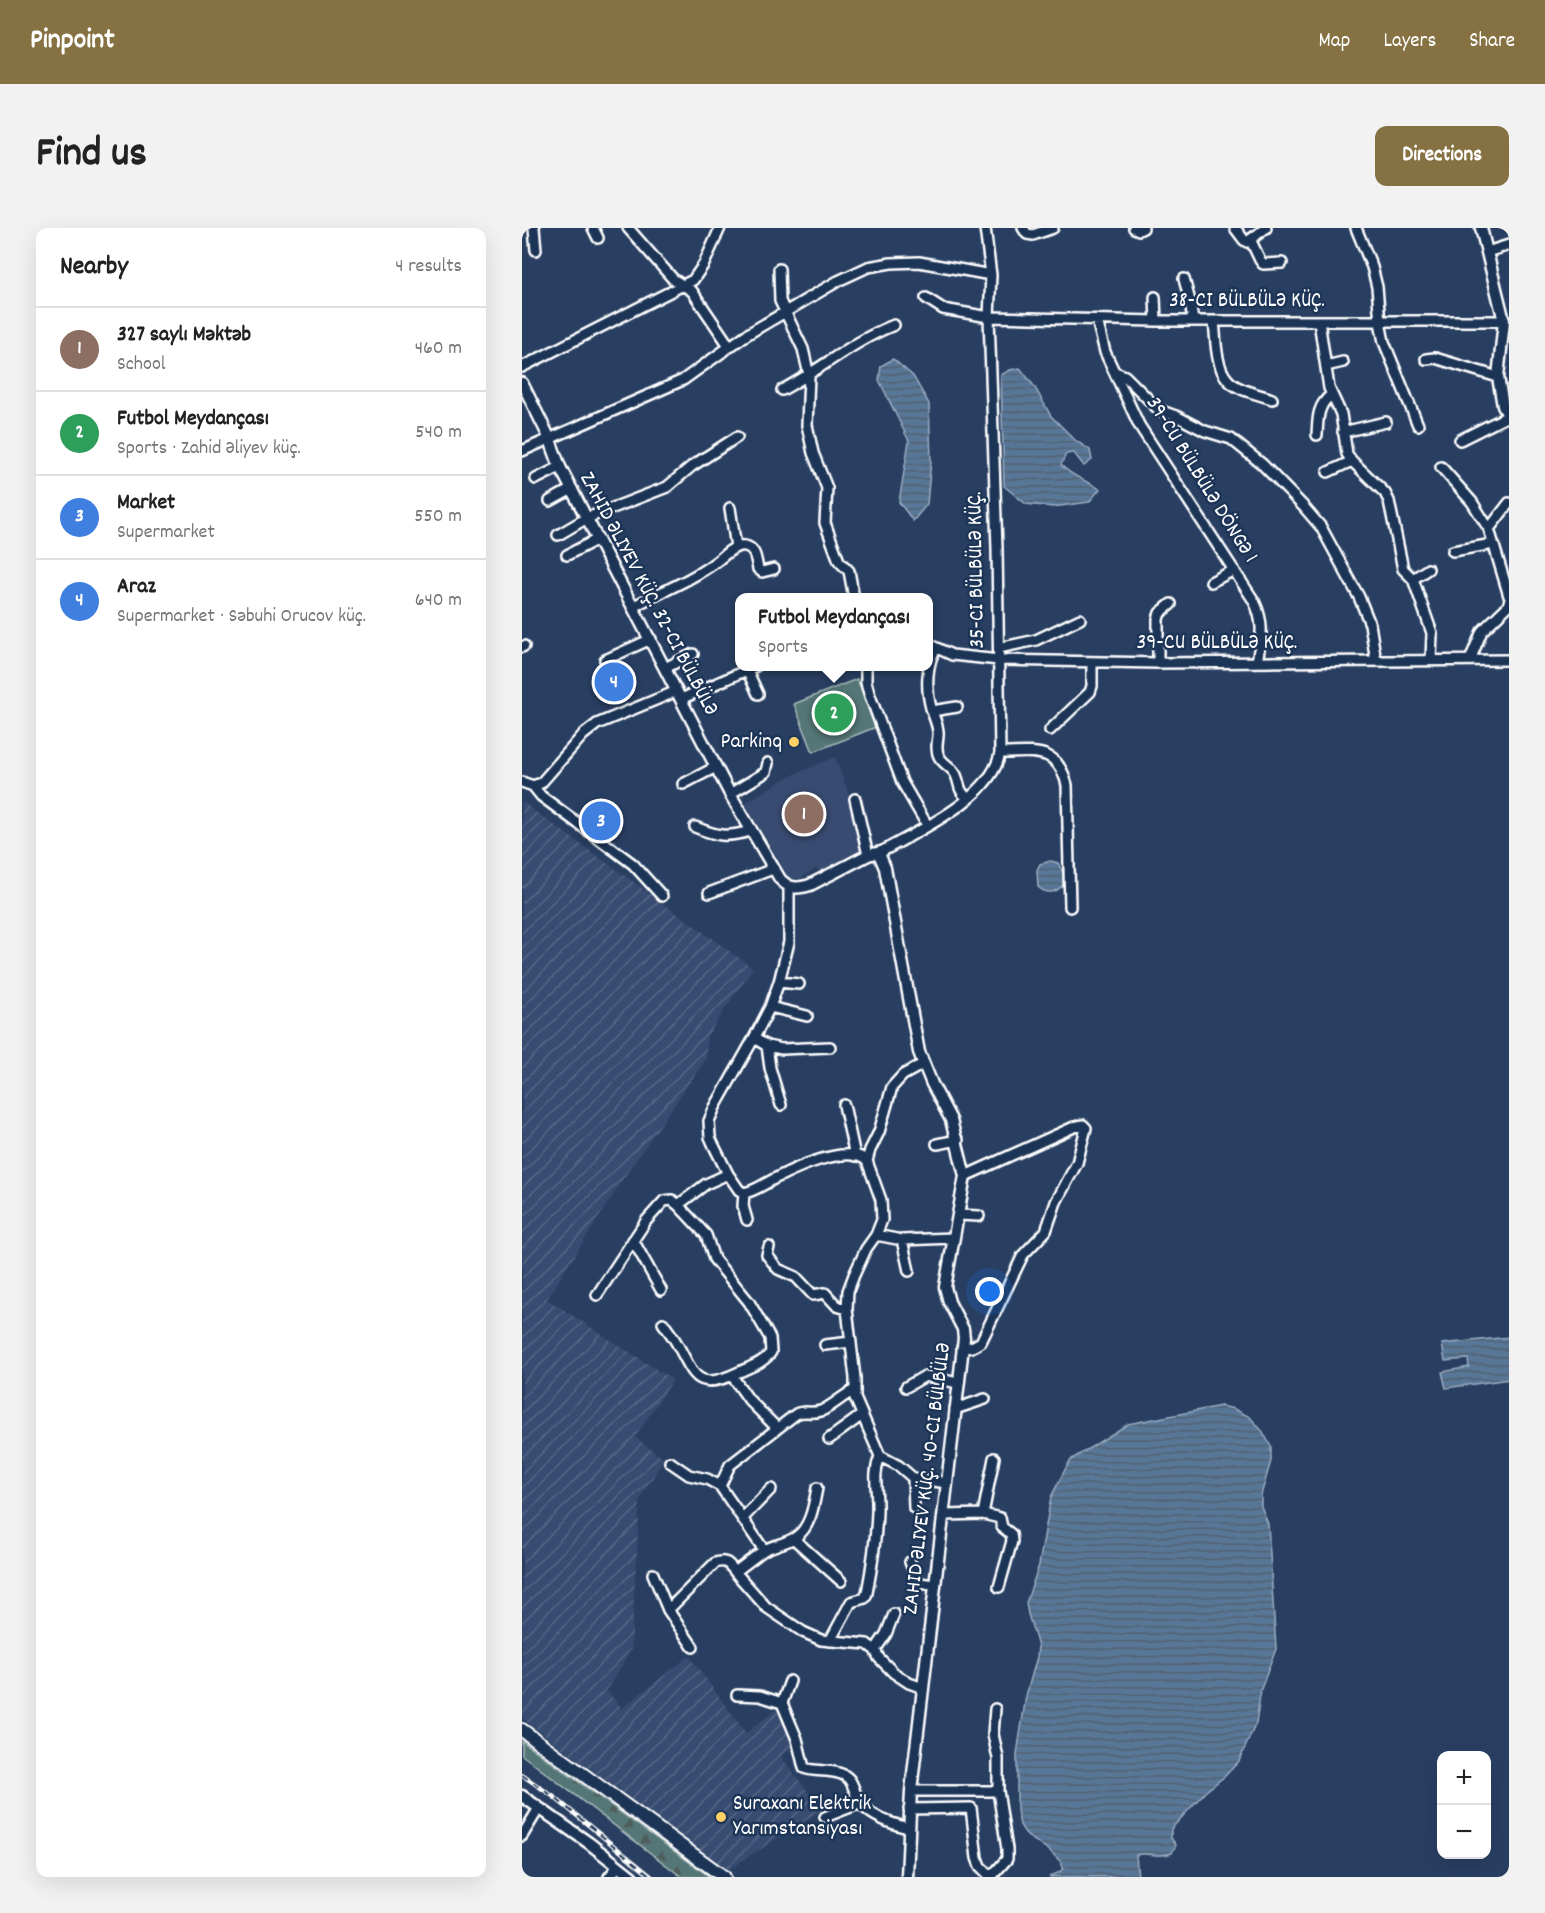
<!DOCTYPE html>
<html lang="en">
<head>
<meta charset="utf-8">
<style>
	:root { --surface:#fff; --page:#f2f2f2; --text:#222; --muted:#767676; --line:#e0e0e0; --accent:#857141 }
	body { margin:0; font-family:Dekko,sans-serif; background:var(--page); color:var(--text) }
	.controls { position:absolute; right:18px; bottom:18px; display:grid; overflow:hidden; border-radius:12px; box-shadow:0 6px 24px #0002 }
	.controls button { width:54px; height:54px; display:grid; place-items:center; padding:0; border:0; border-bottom:2px solid var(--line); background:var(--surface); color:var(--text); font:30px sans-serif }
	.you { position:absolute; left:468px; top:1064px; width:21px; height:21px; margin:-15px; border:4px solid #fff; border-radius:50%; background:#1a73e8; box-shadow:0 0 0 9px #1a73e833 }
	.badge { display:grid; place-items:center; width:39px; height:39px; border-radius:50%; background:var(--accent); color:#fff; font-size:20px; font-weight:700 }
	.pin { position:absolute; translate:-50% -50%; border:3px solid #fff; box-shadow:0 2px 6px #0006 }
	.popup { position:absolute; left:213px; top:365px; width:198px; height:78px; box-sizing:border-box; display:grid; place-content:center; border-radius:12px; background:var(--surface); filter:drop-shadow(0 2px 4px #0005); font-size:20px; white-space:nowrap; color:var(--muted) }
	.popup b { font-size:22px; color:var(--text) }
	.popup::after { content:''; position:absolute; left:50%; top:100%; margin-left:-12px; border:12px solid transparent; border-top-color:var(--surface) }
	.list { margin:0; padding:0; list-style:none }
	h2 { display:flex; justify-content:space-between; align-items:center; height:78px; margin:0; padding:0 24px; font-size:26px }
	h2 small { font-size:20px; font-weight:400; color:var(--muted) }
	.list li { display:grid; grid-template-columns:39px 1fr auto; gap:18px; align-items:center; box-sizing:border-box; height:84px; padding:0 24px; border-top:2px solid var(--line) }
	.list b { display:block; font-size:22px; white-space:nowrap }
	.list p { margin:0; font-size:20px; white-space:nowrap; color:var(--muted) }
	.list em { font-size:20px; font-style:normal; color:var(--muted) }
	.map { position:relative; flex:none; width:987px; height:1649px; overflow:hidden; border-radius:12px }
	header { display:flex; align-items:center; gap:36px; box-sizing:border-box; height:84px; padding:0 30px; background:var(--accent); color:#fff }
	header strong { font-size:28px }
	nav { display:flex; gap:33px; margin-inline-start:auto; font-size:21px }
	.intro { display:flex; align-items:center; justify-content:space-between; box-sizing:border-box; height:144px; padding:0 36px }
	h1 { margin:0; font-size:42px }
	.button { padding:15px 27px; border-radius:12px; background:var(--accent); color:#fff; font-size:21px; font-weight:700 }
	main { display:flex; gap:36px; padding:0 36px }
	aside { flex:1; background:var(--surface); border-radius:12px; box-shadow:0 6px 24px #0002 }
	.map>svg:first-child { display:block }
	.built { fill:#374c70 }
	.industrial { fill:url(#industrial-furrows) }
	.forest { fill:url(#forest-firs); stroke:#aababa; stroke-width:1.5 }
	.garden { fill:#547676; stroke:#aababa; stroke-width:1.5 }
	.water { fill:url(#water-rules); stroke:#9badc1; stroke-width:1.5 }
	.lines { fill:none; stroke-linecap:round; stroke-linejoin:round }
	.minor-casing { stroke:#fff; stroke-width:14 }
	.tertiary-casing { stroke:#fff; stroke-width:15 }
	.secondary-casing { stroke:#fff; stroke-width:16 }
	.minor { stroke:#1d3557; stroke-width:9 }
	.tertiary { stroke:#1d3557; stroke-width:10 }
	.secondary { stroke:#1d3557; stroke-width:12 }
	.rail-casing { stroke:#fff; stroke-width:4.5 }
	.rail { stroke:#1d3557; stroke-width:2; stroke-dasharray:7; stroke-linecap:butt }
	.poi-dot { fill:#ffd166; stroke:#1d3557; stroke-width:2 }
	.labels { text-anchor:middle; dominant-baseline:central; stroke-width:5; stroke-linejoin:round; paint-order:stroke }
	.street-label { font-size:22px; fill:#fff; stroke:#1d3557 }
	.poi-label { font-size:22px; fill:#fff; stroke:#1d3557; text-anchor:end }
</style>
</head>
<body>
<header>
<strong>Pinpoint</strong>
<nav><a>Map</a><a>Layers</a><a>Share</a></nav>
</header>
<div class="intro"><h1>Find us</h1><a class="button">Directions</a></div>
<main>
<aside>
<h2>Nearby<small>4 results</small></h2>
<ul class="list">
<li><span class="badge" style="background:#8d6e63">1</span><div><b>327 saylı Məktəb</b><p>School</p></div><em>460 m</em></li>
<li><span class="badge" style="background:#2e9e5b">2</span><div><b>Futbol Meydançası</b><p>Sports · Zahid Əliyev küç.</p></div><em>540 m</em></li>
<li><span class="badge" style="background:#3f7fe0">3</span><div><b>Market</b><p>Supermarket</p></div><em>550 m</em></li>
<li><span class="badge" style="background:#3f7fe0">4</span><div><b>Araz</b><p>Supermarket · Səbuhi Orucov küç.</p></div><em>640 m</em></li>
</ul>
</aside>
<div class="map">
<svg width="987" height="1649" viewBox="0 0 987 1649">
	<defs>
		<pattern id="industrial-furrows" width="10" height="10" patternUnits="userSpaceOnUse" patternTransform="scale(1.5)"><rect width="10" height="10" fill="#374c70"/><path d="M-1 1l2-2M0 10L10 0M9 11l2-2" fill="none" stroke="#556785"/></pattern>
		<pattern id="forest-firs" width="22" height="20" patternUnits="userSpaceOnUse" patternTransform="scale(1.5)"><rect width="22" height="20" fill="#547676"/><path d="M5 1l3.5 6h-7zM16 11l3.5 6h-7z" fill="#4f5d5d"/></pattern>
		<pattern id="water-rules" width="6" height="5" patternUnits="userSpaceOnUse" patternTransform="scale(1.5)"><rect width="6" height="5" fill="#587798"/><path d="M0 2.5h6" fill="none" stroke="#515f6e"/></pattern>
	</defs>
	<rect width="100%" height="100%" fill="#293f62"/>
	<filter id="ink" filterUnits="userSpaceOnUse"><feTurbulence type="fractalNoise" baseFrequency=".0167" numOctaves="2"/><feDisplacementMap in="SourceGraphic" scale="12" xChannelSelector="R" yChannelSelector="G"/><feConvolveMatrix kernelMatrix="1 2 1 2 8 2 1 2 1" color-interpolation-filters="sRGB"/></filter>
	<g filter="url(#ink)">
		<path class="built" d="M313,529L339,598L343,621L299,646L295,640L277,651L270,652L266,648L223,575L264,550Z"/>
		<path class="industrial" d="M0,574L231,740L185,808L184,831L107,942L25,1071L151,1152L113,1209L142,1231L118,1271L109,1421L85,1463L100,1480L167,1428L224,1505L254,1482L270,1505L271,1518L259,1529L300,1582L203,1644L148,1600L0,1490Z"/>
		<path class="forest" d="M0,1513L188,1649H160L0,1527Z"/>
		<path class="garden" d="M335,451L354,499L291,524L272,476Z"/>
		<path class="water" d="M371,131L391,148L407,176L409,232L405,276L391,293L377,274L387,213L357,152L359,138Z
			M498,140L512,158L529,188L553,212L568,222L570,232L562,238L552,225L544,226L539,237C550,249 564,252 578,261L567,274L531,279L504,276L482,258L479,147L488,142Z
			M529,633L536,635L541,645V657C534,665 525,667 516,659L515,642L518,636Z
			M987,1109V1151L924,1160L920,1144L947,1139L946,1131L923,1133L920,1116Z
			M699,1178L712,1181L728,1189L741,1204L749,1219V1233L739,1267V1278L746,1296L754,1421L739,1461L734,1495L717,1533L703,1548L683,1564L649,1601V1610L654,1617L650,1625C634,1631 626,1623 614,1627L616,1649H527L538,1644L541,1640L539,1634L527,1622L505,1608L498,1597L495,1583V1526L504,1468L515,1429L516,1418L506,1386L504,1375L517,1337L529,1269L546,1236L550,1231L606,1196Z"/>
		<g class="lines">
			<g class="minor-casing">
				<path id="minor" d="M12,0L14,22
					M71,0L76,10
					M106,0L151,51L170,63L208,119
					M501,0L505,6L511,7L531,0
					M612,0L617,2L621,0
					M713,0L722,12L725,14L744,0
					M834,0L850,39L855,59L858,94L862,114L896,197
					M729,13L738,32L741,36L760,35
					M965,24L987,17
					M257,41L258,73L281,121L287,147L285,197L291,225L305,260L303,295L317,333L327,343L332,370
					M662,51L668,73L671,93
					M633,69L634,93
					M404,70L421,81L467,89L634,93H982
					M575,92L583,124L617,197L732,373C743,396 739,410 735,434
					M692,93C694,110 693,138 706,152C716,163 737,166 750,171
					M797,93L807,160L819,186L825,226L830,233L863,265L867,273L881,341L891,351L910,405L909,432
					M904,131L913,130L976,149
					M804,138L821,134
					M0,139L171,52L182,36L198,0
					M593,144L603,148L637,182L654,188L683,203L709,211L740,236L781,278L799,299L837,369L848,396L854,433
					M260,162C298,142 331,113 372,97
					M821,204L864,194
					M795,207C796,191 795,178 809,167
					M938,212L986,188
					M0,223L161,152L224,107L316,53L346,39L369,35L397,34L469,47
					M919,239L950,274L967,301
					M806,244L830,233
					M14,251L38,239
					M28,273L50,261
					M987,275L967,301L987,368
					M208,280L214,319
					M36,307L65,290L145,259L170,238L215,209
					M931,323L971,316
					M45,327L76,311
					M891,351L906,341
					M689,354L712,342
					M112,378C139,364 170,352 195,333C203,327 213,316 223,318C234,320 234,333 236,341L240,344L252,341
					M406,416L430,427L477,432L636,435L987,432
					M0,419L2,418
					M414,420C404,436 404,462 409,480C411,487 415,495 416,503C417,511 413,517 416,526C419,536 430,538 434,547C439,559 435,560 446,571
					M477,420L514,412L558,391
					M83,432L129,411
					M948,432L960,403L987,377V374
					M636,435V391L638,385L649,376
					M344,438V454L347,465L380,554L405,597
					M143,440L171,426
					M225,442L236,466
					M159,471L234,438
					M410,483L435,479
					M528,502L568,464L570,458V434
					M478,525C511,525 535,517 545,557L548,679
					M0,554L11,558L19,555L61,507L75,496L155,463
					M161,556L194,539
					M11,558L19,568L111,636L140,668
					M208,566L244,544L246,535
					M333,571L346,627
					M173,599C195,608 204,610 228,603
					M359,624C396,603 470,570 478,525L475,320L467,89L469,47L463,0
					M267,659V714L257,754L248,779L232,810L193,879L187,893L188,909L192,918L206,946L217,962L222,965C234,963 245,954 256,949C276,939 326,916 345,933
					M187,665L251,641
					M257,754L277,756
					M248,779L285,788
					M232,810L245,818L260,821L308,819
					M245,818L248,840L259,877
					M401,836L381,847L370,859L357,904L348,922L345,933L359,972L360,992L354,1007L344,1021L332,1047L326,1063L325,1081L333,1150V1170L358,1228L377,1238L391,1250L425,1255
					M322,877L333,928
					M415,916L436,912
					M222,965L221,978L225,992
					M436,987L457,988
					M354,1007L380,1012L431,1010
					M111,1012L139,1062
					M380,1012L387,1043
					M247,1019L245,1027L256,1041L274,1049L291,1067L303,1065L315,1078L325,1081
					M75,1067L124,993L142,973L150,972L156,977L184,956L206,946
					M141,1095C145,1101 150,1107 154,1114C173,1147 173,1165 217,1144C228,1139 243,1134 249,1124L248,1110L227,1074L192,1031L184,1007L156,977
					M303,1117L329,1114
					M440,1120L450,1119L459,1114L501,1027L524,1003L534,974L555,935L564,900L561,897L552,899L443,948
					M210,1148L227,1172L255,1200
					M384,1159L403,1148L436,1155
					M333,1162C321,1167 311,1178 299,1183C290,1186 282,1182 274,1186L208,1237L198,1258L242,1322L213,1344L244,1379L281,1404L299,1412L345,1416L353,1422L357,1430L372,1445L387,1455L401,1460
					M433,1181L463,1171
					M307,1211L340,1187
					M148,1234L167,1247L185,1251L198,1258
					M391,1250L392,1280
					M461,1286L472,1230
					M423,1287L461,1286L478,1290L480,1299L489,1306L490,1313L477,1359
					M221,1290L249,1261
					M272,1311L319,1353
					M242,1322C252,1317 265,1315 274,1309C289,1299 292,1276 295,1260
					M388,1334L397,1355L413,1357
					M131,1346L146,1382L171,1419
					M146,1382L193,1335C204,1331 207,1336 213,1344
					M308,1413L329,1374L343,1370L345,1365C350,1339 354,1311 355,1284C356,1263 350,1248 358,1228
					M353,1422L364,1406L372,1386
					M215,1467L238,1468L260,1475L275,1511L282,1540C294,1545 317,1540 327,1551C332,1557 333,1567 337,1573C347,1588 370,1596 386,1600
					M260,1475L268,1453
					M389,1563H476
					M387,1581L449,1580L455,1630L458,1638L469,1649
					M303,1589L339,1575
					M0,1608L17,1580
					M87,1649L96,1638
					M469,1649L485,1631V1621L476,1563V1530L471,1506L473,1481"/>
			</g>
			<g class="tertiary-casing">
				<path id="tertiary" d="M959,0L982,93L976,149L981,178L987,189
					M0,155L27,209L38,239L208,566L258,651C267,661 275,661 288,657L346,627L359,624L358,628L363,640L397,824L410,856L429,892L443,948L423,1059L427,1074L441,1101L442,1110L389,1563L385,1649
					M0,1568L67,1615L110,1649"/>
			</g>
			<g class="secondary-casing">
				<path id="secondary" d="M0,1502L202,1649"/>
			</g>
			<use href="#minor" class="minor"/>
			<use href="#tertiary" class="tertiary"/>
			<use href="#secondary" class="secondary"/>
			<g class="rail-casing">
				<path id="rail" d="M0,1547L32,1569L130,1649"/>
			</g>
			<use href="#rail" class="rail"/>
		</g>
	</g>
	<g class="poi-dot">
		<circle cx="272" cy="514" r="6"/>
		<circle cx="199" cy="1589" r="6"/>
	</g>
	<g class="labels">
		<g class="street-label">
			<text x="725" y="73">38-CI BÜLBÜLƏ KÜÇ.</text>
			<text transform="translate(679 252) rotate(58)">39-CU BÜLBÜLƏ DÖNGƏ 1</text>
			<text transform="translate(455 342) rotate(-91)">35-CI BÜLBÜLƏ KÜÇ.</text>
			<text transform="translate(126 366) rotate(62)">ZAHID ƏLIYEV KÜÇ. 32-CI BÜLBÜLƏ</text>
			<text x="695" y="415">39-CU BÜLBÜLƏ KÜÇ.</text>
			<text transform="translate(406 1251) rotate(-83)">ZAHID ƏLIYEV KÜÇ. 40-CI BÜLBÜLƏ</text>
		</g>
		<g class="poi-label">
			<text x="260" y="514">Parkinq</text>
			<text x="211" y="1576" text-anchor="start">Suraxanı Elektrik<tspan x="211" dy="25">Yarımstansiyası</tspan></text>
		</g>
	</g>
</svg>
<div class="controls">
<button>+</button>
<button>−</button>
</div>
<div class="you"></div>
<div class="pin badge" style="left:282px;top:586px;background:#8d6e63">1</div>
<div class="pin badge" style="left:312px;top:485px;background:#2e9e5b">2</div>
<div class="popup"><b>Futbol Meydançası</b>Sports</div>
<div class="pin badge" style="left:79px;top:593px;background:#3f7fe0">3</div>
<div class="pin badge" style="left:92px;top:454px;background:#3f7fe0">4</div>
</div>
</main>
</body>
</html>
